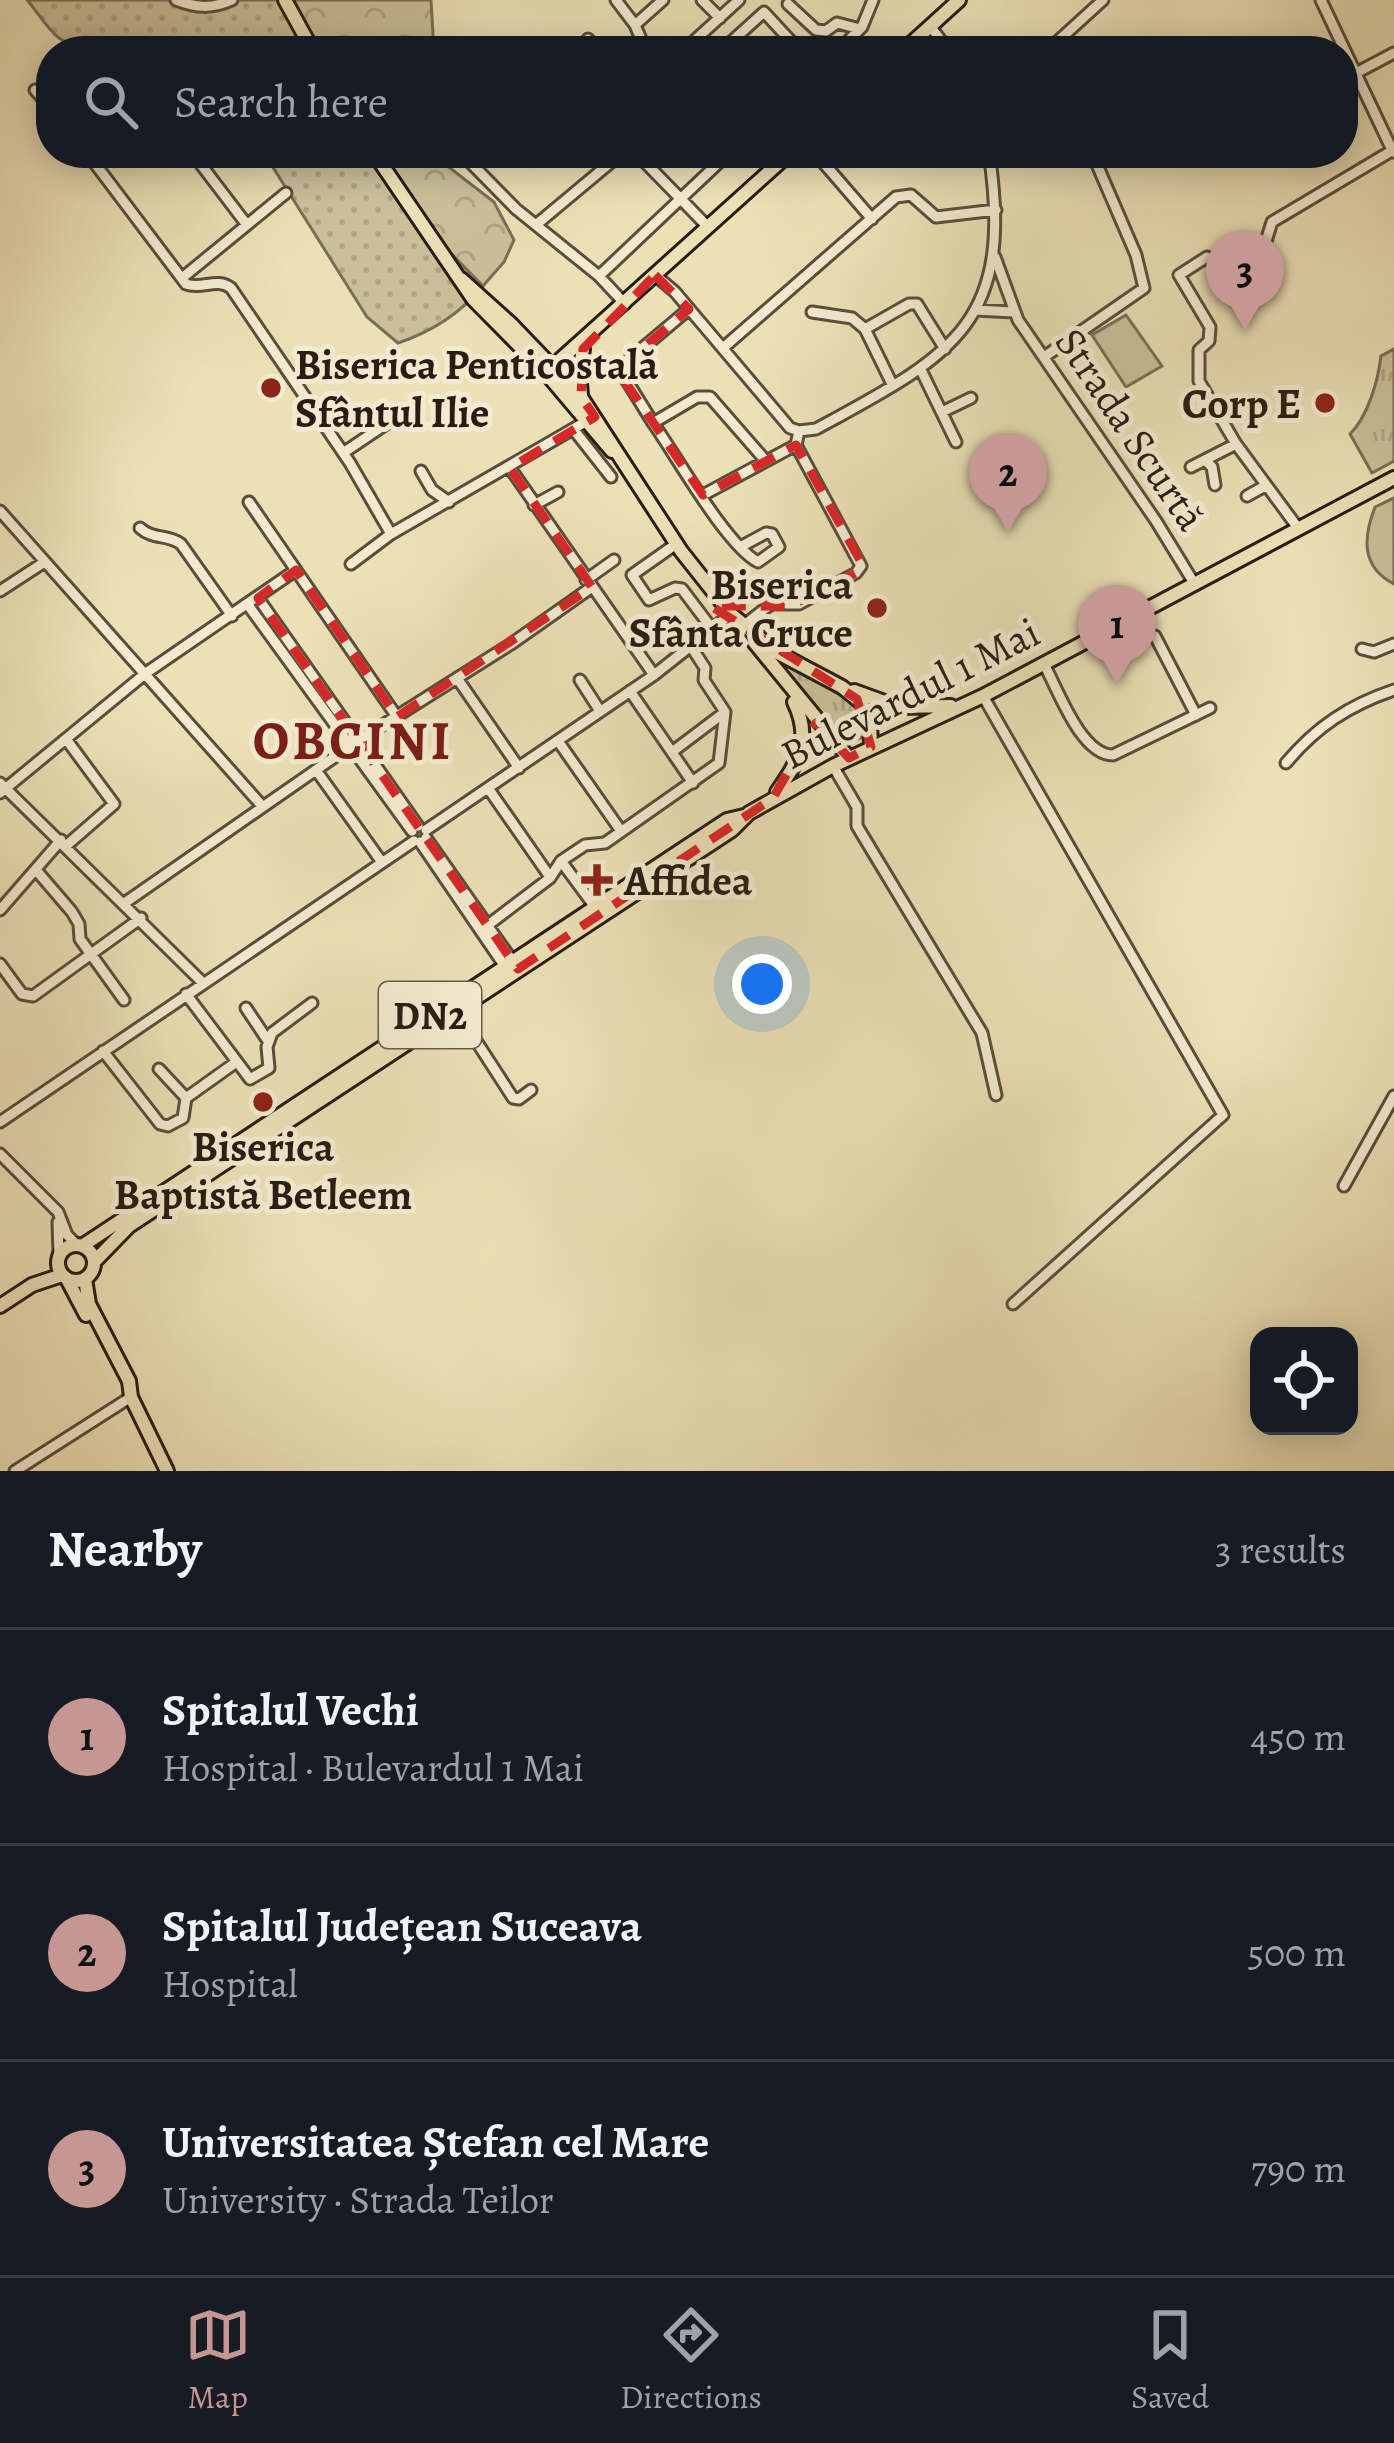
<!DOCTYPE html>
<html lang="en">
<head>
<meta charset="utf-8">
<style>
	:root { --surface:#171b24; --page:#20242c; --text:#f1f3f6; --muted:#9ea1a6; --line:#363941; --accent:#c59692 }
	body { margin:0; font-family:Alegreya,serif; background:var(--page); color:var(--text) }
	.controls { position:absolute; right:36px; bottom:36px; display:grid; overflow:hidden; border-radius:24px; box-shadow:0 6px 30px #0003 }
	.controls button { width:108px; height:108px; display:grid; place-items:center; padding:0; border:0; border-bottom:3px solid var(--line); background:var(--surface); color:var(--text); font:60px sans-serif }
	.you { position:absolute; left:762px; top:984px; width:42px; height:42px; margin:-30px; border:9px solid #fff; border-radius:50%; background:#1a73e8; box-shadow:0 0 0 18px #1a73e833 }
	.badge { display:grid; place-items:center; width:78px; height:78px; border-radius:50%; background:var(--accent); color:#111; font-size:39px; font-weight:700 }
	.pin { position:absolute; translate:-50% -99px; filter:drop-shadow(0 3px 6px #0008) }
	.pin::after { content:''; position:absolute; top:63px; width:42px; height:36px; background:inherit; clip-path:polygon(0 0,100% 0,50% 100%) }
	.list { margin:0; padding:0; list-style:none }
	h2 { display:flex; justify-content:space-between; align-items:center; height:156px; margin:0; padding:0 48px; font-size:51px }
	h2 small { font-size:39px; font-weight:400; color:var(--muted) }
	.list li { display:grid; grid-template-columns:78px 1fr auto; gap:36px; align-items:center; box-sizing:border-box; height:216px; padding:0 48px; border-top:3px solid var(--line) }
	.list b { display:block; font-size:45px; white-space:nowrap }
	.list p { margin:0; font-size:39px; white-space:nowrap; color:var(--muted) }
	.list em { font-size:39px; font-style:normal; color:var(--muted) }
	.icon { flex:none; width:66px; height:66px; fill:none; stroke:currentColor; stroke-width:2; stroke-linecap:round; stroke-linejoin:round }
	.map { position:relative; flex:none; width:1394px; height:1471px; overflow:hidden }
	.search { position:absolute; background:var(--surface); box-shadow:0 6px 30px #0003; left:36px; right:36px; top:36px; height:132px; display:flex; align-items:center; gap:30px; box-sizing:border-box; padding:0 42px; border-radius:48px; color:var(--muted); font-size:45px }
	.sheet { height:804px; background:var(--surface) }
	nav { display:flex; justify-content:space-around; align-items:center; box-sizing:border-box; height:168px; border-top:3px solid var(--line); background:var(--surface); font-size:33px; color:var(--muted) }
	nav a { display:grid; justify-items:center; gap:6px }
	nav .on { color:var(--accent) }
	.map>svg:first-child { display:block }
	.grass { fill:url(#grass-dots); stroke:#7a6e56; stroke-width:3 }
	.forest { fill:url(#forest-crowns); stroke:#7a6e56; stroke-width:3 }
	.park { fill:url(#park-tufts); stroke:#7a6e56; stroke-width:3 }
	.pitch { fill:#cbbf9a; stroke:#7a6e56; stroke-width:3 }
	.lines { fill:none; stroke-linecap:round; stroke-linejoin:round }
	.minor-casing { stroke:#594e3c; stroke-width:15 }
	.major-casing { stroke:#281d13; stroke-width:18 }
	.minor { stroke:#f3ebd0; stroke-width:9 }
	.major { stroke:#ece0b6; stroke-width:12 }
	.marked { fill:none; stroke:#d62828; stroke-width:9; stroke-dasharray:24 15; stroke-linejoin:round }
	.poi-dot { fill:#8f2418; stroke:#f3ebd0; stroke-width:4.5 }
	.labels { text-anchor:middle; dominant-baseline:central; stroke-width:10; stroke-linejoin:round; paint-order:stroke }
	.shield { fill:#f3ebd0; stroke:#655b4c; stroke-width:3 }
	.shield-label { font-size:39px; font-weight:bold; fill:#281d13 }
	.poi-label { font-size:42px; font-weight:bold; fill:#281d13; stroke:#f3ebd0; text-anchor:start }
	.street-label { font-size:42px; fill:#281d13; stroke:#f3ebd0 }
	.district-label { font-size:54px; font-weight:bold; letter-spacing:3px; fill:#7a1f14; stroke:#f3ebd0 }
</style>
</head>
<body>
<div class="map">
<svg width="1394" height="1471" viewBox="0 0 1394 1471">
	<defs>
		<pattern id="grass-dots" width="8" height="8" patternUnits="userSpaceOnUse" patternTransform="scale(3)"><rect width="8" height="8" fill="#cbbf9a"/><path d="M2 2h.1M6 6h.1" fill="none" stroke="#aea484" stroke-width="1.8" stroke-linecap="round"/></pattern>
		<pattern id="forest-crowns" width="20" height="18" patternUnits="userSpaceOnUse" patternTransform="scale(3)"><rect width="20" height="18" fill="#cbbf9a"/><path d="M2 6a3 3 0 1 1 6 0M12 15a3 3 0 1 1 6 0" fill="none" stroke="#aea484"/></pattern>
		<pattern id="park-tufts" width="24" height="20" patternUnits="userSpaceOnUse" patternTransform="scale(3)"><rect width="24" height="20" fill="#cbbf9a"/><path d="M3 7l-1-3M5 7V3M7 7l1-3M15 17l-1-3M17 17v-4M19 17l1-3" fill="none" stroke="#aea484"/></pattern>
	</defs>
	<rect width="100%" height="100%" fill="#ece0b6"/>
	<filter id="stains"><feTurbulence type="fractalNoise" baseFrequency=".00167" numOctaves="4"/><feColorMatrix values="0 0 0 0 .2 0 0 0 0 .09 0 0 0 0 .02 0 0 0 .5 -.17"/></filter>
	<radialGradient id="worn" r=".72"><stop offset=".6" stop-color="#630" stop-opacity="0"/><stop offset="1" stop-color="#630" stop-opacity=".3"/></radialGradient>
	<path class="grass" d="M27,0H291L318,51H186L185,46C149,53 92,61 59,38C47,29 37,11 27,0Z
		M264,153H379L431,233L483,286C460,314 431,332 398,343L367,317Z"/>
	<path class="forest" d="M291,0H431L434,51H318Z
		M379,153H437V158L494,202L514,240L504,262L483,286L431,233Z"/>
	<path class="park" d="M1394,349V461L1372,473L1350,434C1368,416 1378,381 1381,356Z
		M767,654L860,706L866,716V735L844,746Z"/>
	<path class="pitch" d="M1126,315L1162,366L1126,387L1092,335Z
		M1394,498V584C1361,567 1363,538 1375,507Z"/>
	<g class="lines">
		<g class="minor-casing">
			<path id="minor" d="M176,0C196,8 212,9 232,0
				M616,0L635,25L646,51
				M702,0L720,18
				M1321,0L1393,152
				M788,4L816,30L826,31L837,23L860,29
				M635,25L663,0
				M930,26L949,51
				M588,39L599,51
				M683,51L739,0
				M721,51L764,12L800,51
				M838,51L862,27L873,0
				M1053,51L1058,41L1103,0
				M1358,72L1394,53
				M35,90L51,108
				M87,153L186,284C202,290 217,277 231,288L350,463L391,534
				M198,153L196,158L247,225
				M636,153L708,227
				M815,153L872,219
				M462,154L516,209L599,276
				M537,224L622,153
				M995,257L1018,320L1156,521L1194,583
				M655,275L675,292L790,428L799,431L816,429C952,355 1015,325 989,153
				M182,278L286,193
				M625,304L599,276L729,153
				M976,310L1013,312
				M812,312L852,318L865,329L893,386
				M865,329L909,304H917L945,349
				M723,348L896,197L911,195L936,217L996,210
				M1044,357L1144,288L1136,255L1092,153
				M921,370L956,442
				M942,412L971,398
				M653,423L622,373L626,362L689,309
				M574,430L611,477
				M343,453L398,416
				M1205,460L1212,467L1215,485
				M1191,467L1236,444
				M510,468L654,675
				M421,471L432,490L449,502
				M703,495L796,445
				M1247,496L1265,486
				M249,502L397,717
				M534,505L558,492
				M0,511L263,807
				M140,528C153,540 168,534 181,544L232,616
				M1298,528L1236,444L1199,381V350L1209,341L1210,327L1179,275L1207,257C1239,271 1226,278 1261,257L1272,222L1393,150
				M676,544L632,575L649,600L675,588L682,589L713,630
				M742,546L766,533L772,534L779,547L758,562C726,545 677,457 653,423L697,397H710L765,460
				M351,564L391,534L587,421
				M586,580L614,560
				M0,591L43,563
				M258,598L418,826
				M248,605L412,831
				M743,626L771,604H799L856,573L861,566L796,445L799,431
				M1155,636L1196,715
				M1362,649L1374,652L1394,644
				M1044,664C1058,690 1081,755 1113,755L1210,708
				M457,678L519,768
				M580,680L600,711
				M630,691L693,783
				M983,696L1223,1115L1013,1304
				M66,739L114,804L67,845
				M558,741L621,831
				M672,752L725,712
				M1286,763C1316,727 1349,705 1394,690
				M833,766L857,807V826L982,1033L996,1095
				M316,770L381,861
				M0,783L203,983
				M488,788L550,877
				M0,793L146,673L296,570
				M426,830L654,675L731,614
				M426,838L516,966
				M420,842L508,971
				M561,861L595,907
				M36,870L72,912L79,924L80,939L124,1000
				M126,902L359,740L511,644L592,587
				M0,910L61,840
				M488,925L550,878L561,861L585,845L605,843L719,763L725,712L704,680L705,668L692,648
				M0,964L22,994L33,996L141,918
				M186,994L250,1079L269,1068L267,1047L272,1033L312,1003
				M246,1008L268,1041
				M456,1010L513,1098L519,1099L531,1090
				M103,1051L160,1124L168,1126L183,1118L186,1098L159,1069
				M186,1098L235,1063
				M0,1122L414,841
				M0,1154L58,1212L67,1235L77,1245
				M1344,1186L1394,1096
				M58,1222L59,1256
				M15,1471L131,1397"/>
		</g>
		<g class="major-casing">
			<path id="major" d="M285,0L313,51
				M903,51L959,0
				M374,153L473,299L546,373L612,451
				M461,279L511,324L581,397L681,551L731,614L778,653L842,687L862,703L870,721L871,747
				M551,368L790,153
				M581,395L579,373L583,349
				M754,642L849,758
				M854,691L898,707L951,706
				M777,792C799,760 812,739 794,702
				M58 1263a18 18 0 1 1 36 0a18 18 0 1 1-36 0Z
				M82,1246L727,820L744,816
				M94,1262L129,1226L732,830L749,813L833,766L983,696L1394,478
				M67,1279L86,1315
				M85,1279L89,1304L129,1381L131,1397L167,1471
				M0,1306L32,1285L62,1275"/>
		</g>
		<use href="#minor" class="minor"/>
		<use href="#major" class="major"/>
	</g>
	<path class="marked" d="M655,275L689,309L617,370L703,495L796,445L860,560L856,573L790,606H711L857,699L871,747L849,758L816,723L773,798L518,969L258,598L296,570L397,717L592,587L510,468L595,417L581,397L583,349Z"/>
	<g class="poi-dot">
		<circle cx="271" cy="388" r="12"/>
		<circle cx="1325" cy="403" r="12"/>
		<circle cx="877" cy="608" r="12"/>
		<path d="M591 862h12v12h12v12h-12v12h-12v-12h-12v-12h12z"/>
		<circle cx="263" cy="1102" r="12"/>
	</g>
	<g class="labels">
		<rect class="shield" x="379" y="982" width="102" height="66" rx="9"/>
		<g class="shield-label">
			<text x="430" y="1015">DN2</text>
		</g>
		<g class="poi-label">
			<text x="295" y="364">Biserica Penticostală<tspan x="295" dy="48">Sfântul Ilie</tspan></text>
			<text x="1301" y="403" text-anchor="end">Corp E</text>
			<text x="853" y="584" text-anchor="end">Biserica<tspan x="853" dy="48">Sfânta Cruce</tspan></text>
			<text x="624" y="880">Affidea</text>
			<text x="263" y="1146" text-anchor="middle">Biserica<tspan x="263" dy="48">Baptistă Betleem</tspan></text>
		</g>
		<g class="street-label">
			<text transform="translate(1131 429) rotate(56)">Strada Scurtă</text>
			<text transform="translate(910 693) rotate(-27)">Bulevardul 1 Mai</text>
		</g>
		<g class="district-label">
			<text x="353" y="741">OBCINI</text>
		</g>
	</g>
	<rect width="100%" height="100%" filter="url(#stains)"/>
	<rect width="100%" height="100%" fill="url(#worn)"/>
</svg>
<div class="controls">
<button><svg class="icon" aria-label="locate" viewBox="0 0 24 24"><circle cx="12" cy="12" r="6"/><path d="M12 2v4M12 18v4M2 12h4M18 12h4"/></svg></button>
</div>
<div class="you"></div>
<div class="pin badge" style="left:1117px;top:684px">1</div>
<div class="pin badge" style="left:1008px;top:532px">2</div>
<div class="pin badge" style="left:1245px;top:330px">3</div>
<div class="search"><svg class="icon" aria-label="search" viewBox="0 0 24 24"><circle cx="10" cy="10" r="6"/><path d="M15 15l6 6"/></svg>Search here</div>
</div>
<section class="sheet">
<h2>Nearby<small>3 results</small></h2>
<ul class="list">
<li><span class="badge">1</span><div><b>Spitalul Vechi</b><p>Hospital · Bulevardul 1 Mai</p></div><em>450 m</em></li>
<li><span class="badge">2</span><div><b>Spitalul Județean Suceava</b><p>Hospital</p></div><em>500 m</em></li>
<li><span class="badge">3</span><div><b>Universitatea Ștefan cel Mare</b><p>University · Strada Teilor</p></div><em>790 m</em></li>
</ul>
</section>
<nav>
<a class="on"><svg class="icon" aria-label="map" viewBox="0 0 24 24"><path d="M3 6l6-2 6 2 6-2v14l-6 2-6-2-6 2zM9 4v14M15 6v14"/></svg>Map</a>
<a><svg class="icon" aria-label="directions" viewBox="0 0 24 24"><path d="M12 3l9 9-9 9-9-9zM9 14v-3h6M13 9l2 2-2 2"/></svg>Directions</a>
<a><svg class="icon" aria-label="saved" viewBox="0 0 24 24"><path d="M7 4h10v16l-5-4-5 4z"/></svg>Saved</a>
</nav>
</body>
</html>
